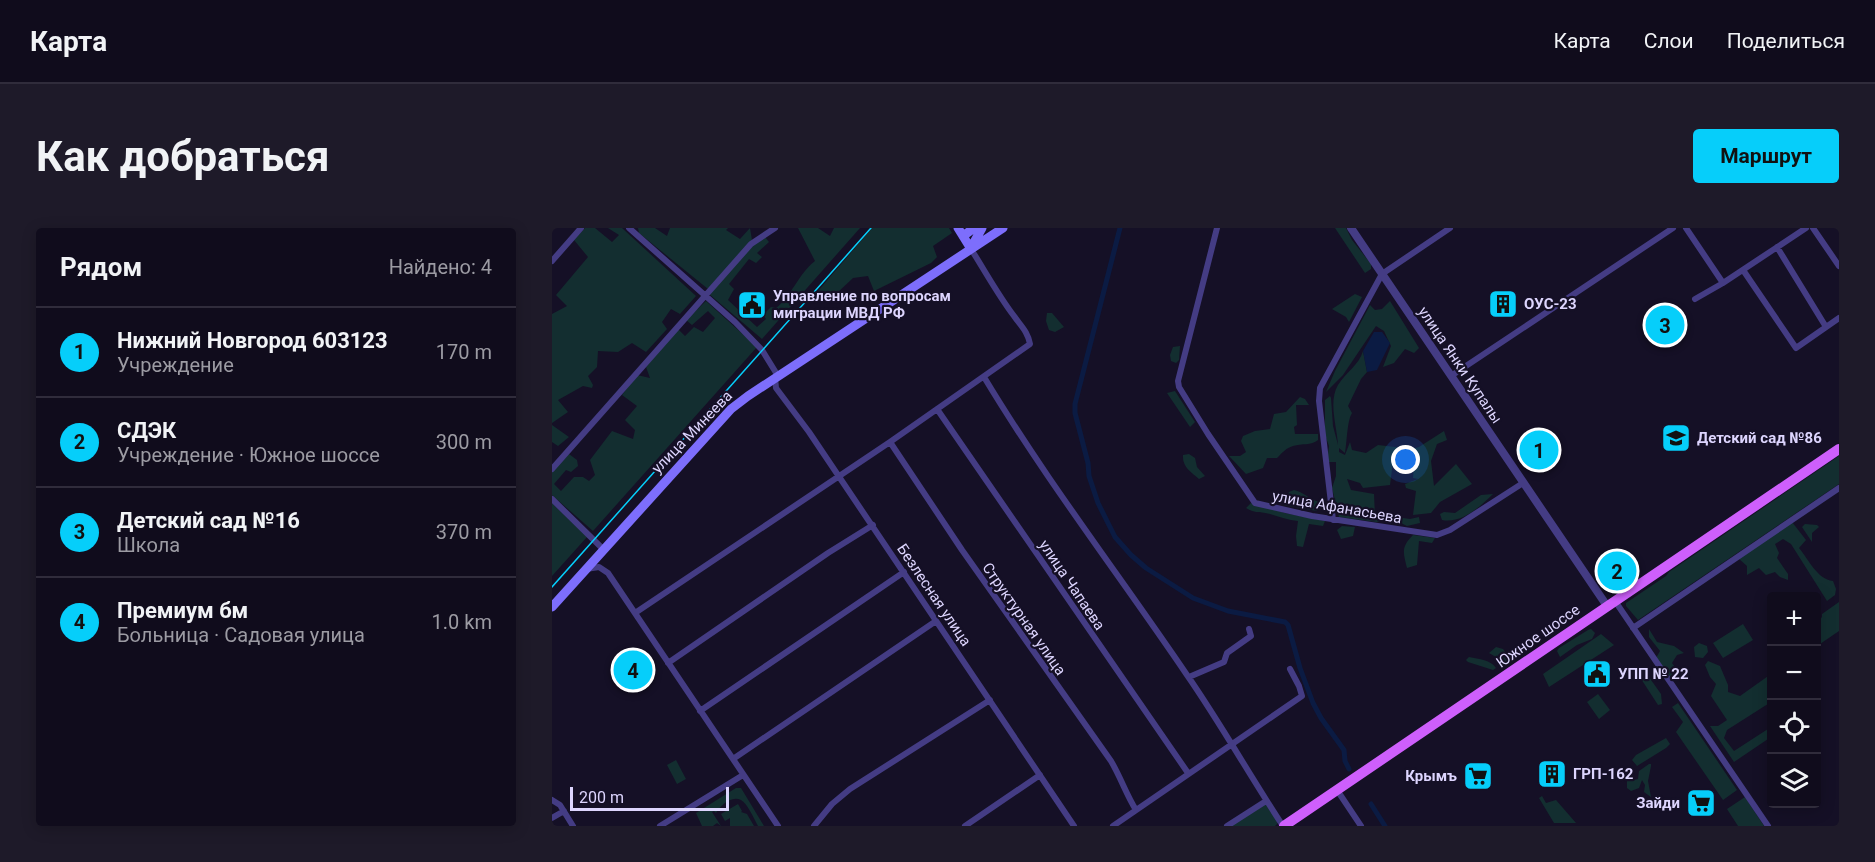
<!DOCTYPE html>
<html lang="ru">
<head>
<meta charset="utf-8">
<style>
	:root { --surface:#100c1c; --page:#1e1a29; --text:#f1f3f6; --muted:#9c9ba3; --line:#302c3b; --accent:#06cefa }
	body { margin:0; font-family:Roboto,sans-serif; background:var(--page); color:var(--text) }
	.controls { position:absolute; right:18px; bottom:18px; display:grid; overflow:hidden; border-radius:6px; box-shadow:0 3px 15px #0003 }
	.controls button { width:54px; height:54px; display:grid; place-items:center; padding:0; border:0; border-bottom:2px solid var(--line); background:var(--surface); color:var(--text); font:30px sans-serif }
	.scale { position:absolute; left:18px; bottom:15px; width:159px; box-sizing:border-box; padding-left:6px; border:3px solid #ddd5fe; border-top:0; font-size:16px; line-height:21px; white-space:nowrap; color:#ddd5fe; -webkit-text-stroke:4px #151026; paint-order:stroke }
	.you { position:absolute; left:854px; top:232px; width:21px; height:21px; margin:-15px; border:4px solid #fff; border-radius:50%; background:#1a73e8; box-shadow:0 0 0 9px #1a73e833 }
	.badge { display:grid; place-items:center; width:39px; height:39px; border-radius:50%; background:var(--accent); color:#111; font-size:20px; font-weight:700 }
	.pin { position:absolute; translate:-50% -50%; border:3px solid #fff; box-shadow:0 2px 6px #0006 }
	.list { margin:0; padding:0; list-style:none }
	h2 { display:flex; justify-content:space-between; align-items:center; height:78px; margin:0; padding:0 24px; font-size:26px }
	h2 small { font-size:20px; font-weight:400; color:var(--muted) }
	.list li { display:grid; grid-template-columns:39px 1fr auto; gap:18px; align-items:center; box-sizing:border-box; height:90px; padding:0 24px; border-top:2px solid var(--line) }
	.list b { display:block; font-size:22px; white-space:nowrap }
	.list p { margin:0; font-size:20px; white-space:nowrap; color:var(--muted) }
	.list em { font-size:20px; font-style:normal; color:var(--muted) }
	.icon { flex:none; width:33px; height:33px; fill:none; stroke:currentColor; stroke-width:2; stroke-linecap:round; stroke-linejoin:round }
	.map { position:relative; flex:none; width:1287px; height:598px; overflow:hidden; border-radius:6px }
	header { display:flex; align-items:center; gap:36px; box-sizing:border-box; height:84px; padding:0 30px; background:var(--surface); border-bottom:2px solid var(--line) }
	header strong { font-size:28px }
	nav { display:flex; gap:33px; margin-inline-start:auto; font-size:21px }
	.intro { display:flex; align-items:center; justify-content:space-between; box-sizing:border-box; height:144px; padding:0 36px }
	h1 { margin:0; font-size:42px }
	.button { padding:15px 27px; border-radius:6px; background:var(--accent); color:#111; font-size:21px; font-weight:700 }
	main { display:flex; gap:36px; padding:0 36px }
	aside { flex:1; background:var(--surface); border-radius:6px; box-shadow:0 3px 15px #0003 }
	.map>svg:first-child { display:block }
	.green { fill:#132e30 }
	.water { fill:#0b1b43 }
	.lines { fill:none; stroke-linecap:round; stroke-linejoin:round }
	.canal { stroke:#0b1b43; stroke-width:5 }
	.minor { stroke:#443c84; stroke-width:6 }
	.tertiary { stroke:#443c84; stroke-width:8 }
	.secondary { stroke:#7d6efc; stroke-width:9 }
	.primary { stroke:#ce5ffc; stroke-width:10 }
	.tram { stroke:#06cefa; stroke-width:1.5 }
	.labels { text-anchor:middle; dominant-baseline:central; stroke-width:4.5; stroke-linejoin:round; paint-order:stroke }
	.poi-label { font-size:15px; font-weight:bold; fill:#ddd5fe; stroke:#151026; text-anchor:start }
	.street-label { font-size:15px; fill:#ddd5fe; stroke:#151026 }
</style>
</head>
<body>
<header>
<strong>Карта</strong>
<nav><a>Карта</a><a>Слои</a><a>Поделиться</a></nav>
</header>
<div class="intro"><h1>Как добраться</h1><a class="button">Маршрут</a></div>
<main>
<aside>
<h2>Рядом<small>Найдено: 4</small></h2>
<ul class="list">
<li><span class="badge">1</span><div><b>Нижний Новгород 603123</b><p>Учреждение</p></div><em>170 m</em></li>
<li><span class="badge">2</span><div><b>СДЭК</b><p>Учреждение · Южное шоссе</p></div><em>300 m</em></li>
<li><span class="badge">3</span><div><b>Детский сад №16</b><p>Школа</p></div><em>370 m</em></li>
<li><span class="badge">4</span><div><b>Премиум бм</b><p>Больница · Садовая улица</p></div><em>1.0 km</em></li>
</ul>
</aside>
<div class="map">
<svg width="1287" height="598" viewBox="0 0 1287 598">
	<rect width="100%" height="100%" fill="#151026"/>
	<path class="green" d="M33,0H43L60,14L67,7L56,0H70L144,68L128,86L119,81L110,94L115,101L94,124L80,115L66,124L46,123L45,139L36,148L41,157L40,160L31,158L6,172L16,184L0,195V86L15,78L4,67L36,29L22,12Z
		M86,0H103L115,8L118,0H176L174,2L188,11L198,0L200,12L156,61L87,5Z
		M246,0H266L278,8L282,0H308L210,111L157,66L200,17L213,9L217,14L205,25L210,29L204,35L197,31L177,56L182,61L176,72L205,99L214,91L211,87L219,79L224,80C240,68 246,46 263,33Z
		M320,0H397L400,5L381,18L385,29L379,35L322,63L316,48L301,50L284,66L260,70Z
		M783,0H794L800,12L819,36V41L813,45Z
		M803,66L810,69L797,94L794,89L780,81Z
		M154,73L205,119L41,303L0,267V244L17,226L25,232L26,238L19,244L14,242L2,256L9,263L22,249H31L37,253L43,247L38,232L60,203L81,211L83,202L73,192L85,178L70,167L85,147L98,150L94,139L126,101L133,108L142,99L151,104L163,90L156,83L140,97L134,92Z
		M838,73L867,120L862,125L853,121L842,135L831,139L839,118L832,103L824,98L791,147L774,164L783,143L818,77L823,82L830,81Z
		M495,85H500L512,99L503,104L497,102L494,93Z
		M628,118L627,132L624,135L619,133L618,127L621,119Z
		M811,123L815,144L809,151L796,178L800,185C795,193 795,214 793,225L787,220V224L793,227L798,214L800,222L814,225L826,217L860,221L867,219L892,203L895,212L885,216L879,233L882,258L904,236L920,256L888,274L879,285L861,287L864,263L854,260L853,256L866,251L861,250L862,236L841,233L838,257L811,260L808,255L795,251L799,262L822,266L823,288L835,291L825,294L787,289L780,260L784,248V234H775L777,218L773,207V172L778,168L779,170L781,198L786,217C785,198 776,174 786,157C794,144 807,137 811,123Z
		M623,163L643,194L638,199L615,165Z
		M748,169L753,171L757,177H744L745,197L742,199L743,206H766V212C759,218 750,215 741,218C734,220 730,225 725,230H715L711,240L694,246L677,228H688L694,224L689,213L691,208L703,203L718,201L722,186L734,184Z
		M0,197L17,209L6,218L0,214Z
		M637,226L643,230L645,239L653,248L647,251C639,244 630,239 631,227Z
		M1287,228V256L1086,392L1074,378V375L1114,348L1117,344Z
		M742,262C751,264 758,271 767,274L765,283L731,277L737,264Z
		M941,266C928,279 909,296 890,292L888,286L892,284L903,285L929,267Z
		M0,275L35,309L0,348Z
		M699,275L733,285L773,293L771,298L757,296L751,319L745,318L744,308L746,293C736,292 728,289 718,286C709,283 703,286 694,280Z
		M844,289L858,291L867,289L868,295L855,298L843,292Z
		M1240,294L1254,312L1247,320C1257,332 1265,351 1281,353L1284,361L1283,367L1275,373L1239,316L1231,311L1223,316L1227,325L1225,330L1236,346V352L1228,349L1223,344L1214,347L1207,340L1195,347V338L1186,330Z
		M1253,296L1265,297L1267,299L1260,305V314L1250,299Z
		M790,298L803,299L801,308L789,311L785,302Z
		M861,307L883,310L880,315L867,313L865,337L855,340C851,324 849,319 861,307Z
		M1287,374V403L1268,416L1265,413V395L1270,389V386Z
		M1191,396L1201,412L1171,430L1161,415Z
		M1097,401L1105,414L1122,418L1132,425L1125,427L1120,435L1127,445L1125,449L1118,450L1104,430L1108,423L1097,409Z
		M1036,402L1039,401L1043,405L1040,411L1025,417L1008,429L1005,423L1007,420Z
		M1049,406L1062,417L997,459L991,446Z
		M1147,415L1155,418L1156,424L1151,430L1143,429L1142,419Z
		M944,419L951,421L960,433L956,436L937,425Z
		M917,429C927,431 939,432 944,440L941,442L916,434L914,432Z
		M1156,433L1168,438L1176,457V464L1188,468L1219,446V474L1175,502L1172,510L1182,523L1219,499V524L1216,511L1182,534L1158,498H1166L1175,492L1159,468L1164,456L1158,449L1153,437Z
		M1084,439L1092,442L1109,466L1110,476L1106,477L1082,440Z
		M1046,466L1058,482L1047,491L1035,474Z
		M1126,475L1185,562L1171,572L1124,504L1131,494L1120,479Z
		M1114,510L1118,516L1114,520L1085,538L1080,532L1084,527Z
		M124,532L134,551L125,556L115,537Z
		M1097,536H1099V538L1096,553L1099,569L1092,564L1093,557L1090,552L1087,560L1079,563L1075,560V552L1079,550L1082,552L1086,551L1087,543Z
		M184,560H189L212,598H206C202,591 196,576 189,572C179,567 168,578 164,585L162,583L160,584L169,598L165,595L161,598H150L144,585Z
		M990,568L994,575L1004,572L1024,595H1002L987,570Z
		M1193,569L1212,598H1186L1175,581Z
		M186,576L190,583L189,584L195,586L202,598H178V590L173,593L169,586Z
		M712,577H714L725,593V596L723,598H678Z"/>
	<path class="water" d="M822,104H830L838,115L825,142L815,144L811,123Z"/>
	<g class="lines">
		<path class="canal" d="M568,0L523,176V185L536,235L537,248L546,275L563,309L579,327L594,340L641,370L676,383L733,394L736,397L748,440L761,475L769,490L792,522L793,533L797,541
			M819,576L833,598"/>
		<path class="minor" d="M77,0L183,94L210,122L226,148
			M665,0L626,153L627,159L656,206L703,275L760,288L885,307L898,302L971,255
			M1134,0L1171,55
			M1261,0L1287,38
			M1225,19L1274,99
			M0,33L29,0
			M1191,42L1244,120L1287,90
			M1143,71L1171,55L1254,0
			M899,148L1121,0
			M432,149C494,252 568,348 635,447C669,496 698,548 731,598
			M223,150L224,160L257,204L522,598
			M385,181L636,545
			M338,214L410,322L559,533C569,550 574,566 584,582
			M0,241L199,16L223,0
			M0,271L52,322
			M781,292L767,173L768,160L830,46L898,0
			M34,341L47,339L56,345L226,598
			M1063,373L1216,598
			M83,385L338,214L478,116C476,104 469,98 462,88C446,67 433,43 419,21
			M1081,400L1287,260
			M116,435L276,325L321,297
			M637,449L672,434L675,425L699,408L697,401
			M148,483L352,344
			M181,531L384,393
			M785,562L809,598
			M0,572L8,577L21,598
			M0,590L12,583
			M108,598L191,547
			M262,598L280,576L298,561L438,472
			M413,598L488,547
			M561,598L750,468L747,458L738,441
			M675,598L714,573"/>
		<path class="tertiary" d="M799,0L1055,378"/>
		<path class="secondary" d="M406,0L419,21
			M411,8L422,0
			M420,18L430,0
			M0,379L179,181L196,168L451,0"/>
		<path class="primary" d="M732,598L1287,221"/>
		<path class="tram" d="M0,359L319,0"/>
	</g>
	<defs>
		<g id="building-square" transform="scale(1.5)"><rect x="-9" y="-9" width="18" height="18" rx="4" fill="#06cefa" stroke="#151026"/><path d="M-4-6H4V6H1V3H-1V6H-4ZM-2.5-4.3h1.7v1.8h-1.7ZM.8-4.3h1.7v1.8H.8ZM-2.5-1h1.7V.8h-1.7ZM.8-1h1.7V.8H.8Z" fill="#111"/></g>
		<g id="civic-square" transform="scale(1.5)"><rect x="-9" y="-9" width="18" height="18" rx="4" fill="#06cefa" stroke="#151026"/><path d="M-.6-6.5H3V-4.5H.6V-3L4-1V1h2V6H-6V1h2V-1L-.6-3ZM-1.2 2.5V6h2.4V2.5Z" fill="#111"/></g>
		<g id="school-square" transform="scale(1.5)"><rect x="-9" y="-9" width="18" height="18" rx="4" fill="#06cefa" stroke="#151026"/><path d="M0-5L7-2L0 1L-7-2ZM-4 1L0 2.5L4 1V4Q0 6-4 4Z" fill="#111"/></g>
		<g id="supermarket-square" transform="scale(1.5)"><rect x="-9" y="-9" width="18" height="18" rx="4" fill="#06cefa" stroke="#151026"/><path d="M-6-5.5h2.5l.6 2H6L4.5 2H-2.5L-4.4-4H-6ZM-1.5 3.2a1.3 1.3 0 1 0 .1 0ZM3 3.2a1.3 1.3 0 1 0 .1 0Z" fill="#111"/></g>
	</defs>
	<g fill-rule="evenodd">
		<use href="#building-square" x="951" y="76"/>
		<use href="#civic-square" x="200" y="77"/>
		<use href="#school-square" x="1124" y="210"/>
		<use href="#civic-square" x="1045" y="446"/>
		<use href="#building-square" x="1000" y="546"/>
		<use href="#supermarket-square" x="926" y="548"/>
		<use href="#supermarket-square" x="1149" y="575"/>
	</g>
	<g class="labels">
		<g class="poi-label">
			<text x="221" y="68">Управление по вопросам<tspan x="221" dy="17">миграции МВД РФ</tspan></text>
			<text x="972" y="76">ОУС-23</text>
			<text x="1145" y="210">Детский сад №86</text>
			<text x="1066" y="446">УПП № 22</text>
			<text x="1021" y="546">ГРП-162</text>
			<text x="905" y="548" text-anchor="end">Крымъ</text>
			<text x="1128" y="575" text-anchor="end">Зайди</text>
		</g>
		<g class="street-label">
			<text transform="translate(908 137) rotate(56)">улица Янки Купалы</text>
			<text transform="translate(140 204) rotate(-46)">улица Минеева</text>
			<text transform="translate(785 279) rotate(10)">улица Афанасьева</text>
			<text transform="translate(520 357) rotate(56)">улица Чапаева</text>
			<text transform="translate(382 367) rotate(56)">Безлесная улица</text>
			<text transform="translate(472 391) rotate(55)">Структурная улица</text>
			<text transform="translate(986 408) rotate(-35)">Южное шоссе</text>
		</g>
	</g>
</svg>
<div class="controls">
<button>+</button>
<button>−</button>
<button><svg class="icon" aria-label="locate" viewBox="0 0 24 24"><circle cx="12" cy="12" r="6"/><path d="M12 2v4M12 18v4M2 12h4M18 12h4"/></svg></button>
<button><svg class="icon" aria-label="layers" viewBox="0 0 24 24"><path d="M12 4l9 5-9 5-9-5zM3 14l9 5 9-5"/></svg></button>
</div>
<div class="scale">200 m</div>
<div class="you"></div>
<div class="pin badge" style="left:987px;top:222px">1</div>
<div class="pin badge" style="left:1065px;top:343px">2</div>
<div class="pin badge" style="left:1113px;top:97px">3</div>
<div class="pin badge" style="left:81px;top:442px">4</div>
</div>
</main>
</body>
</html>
